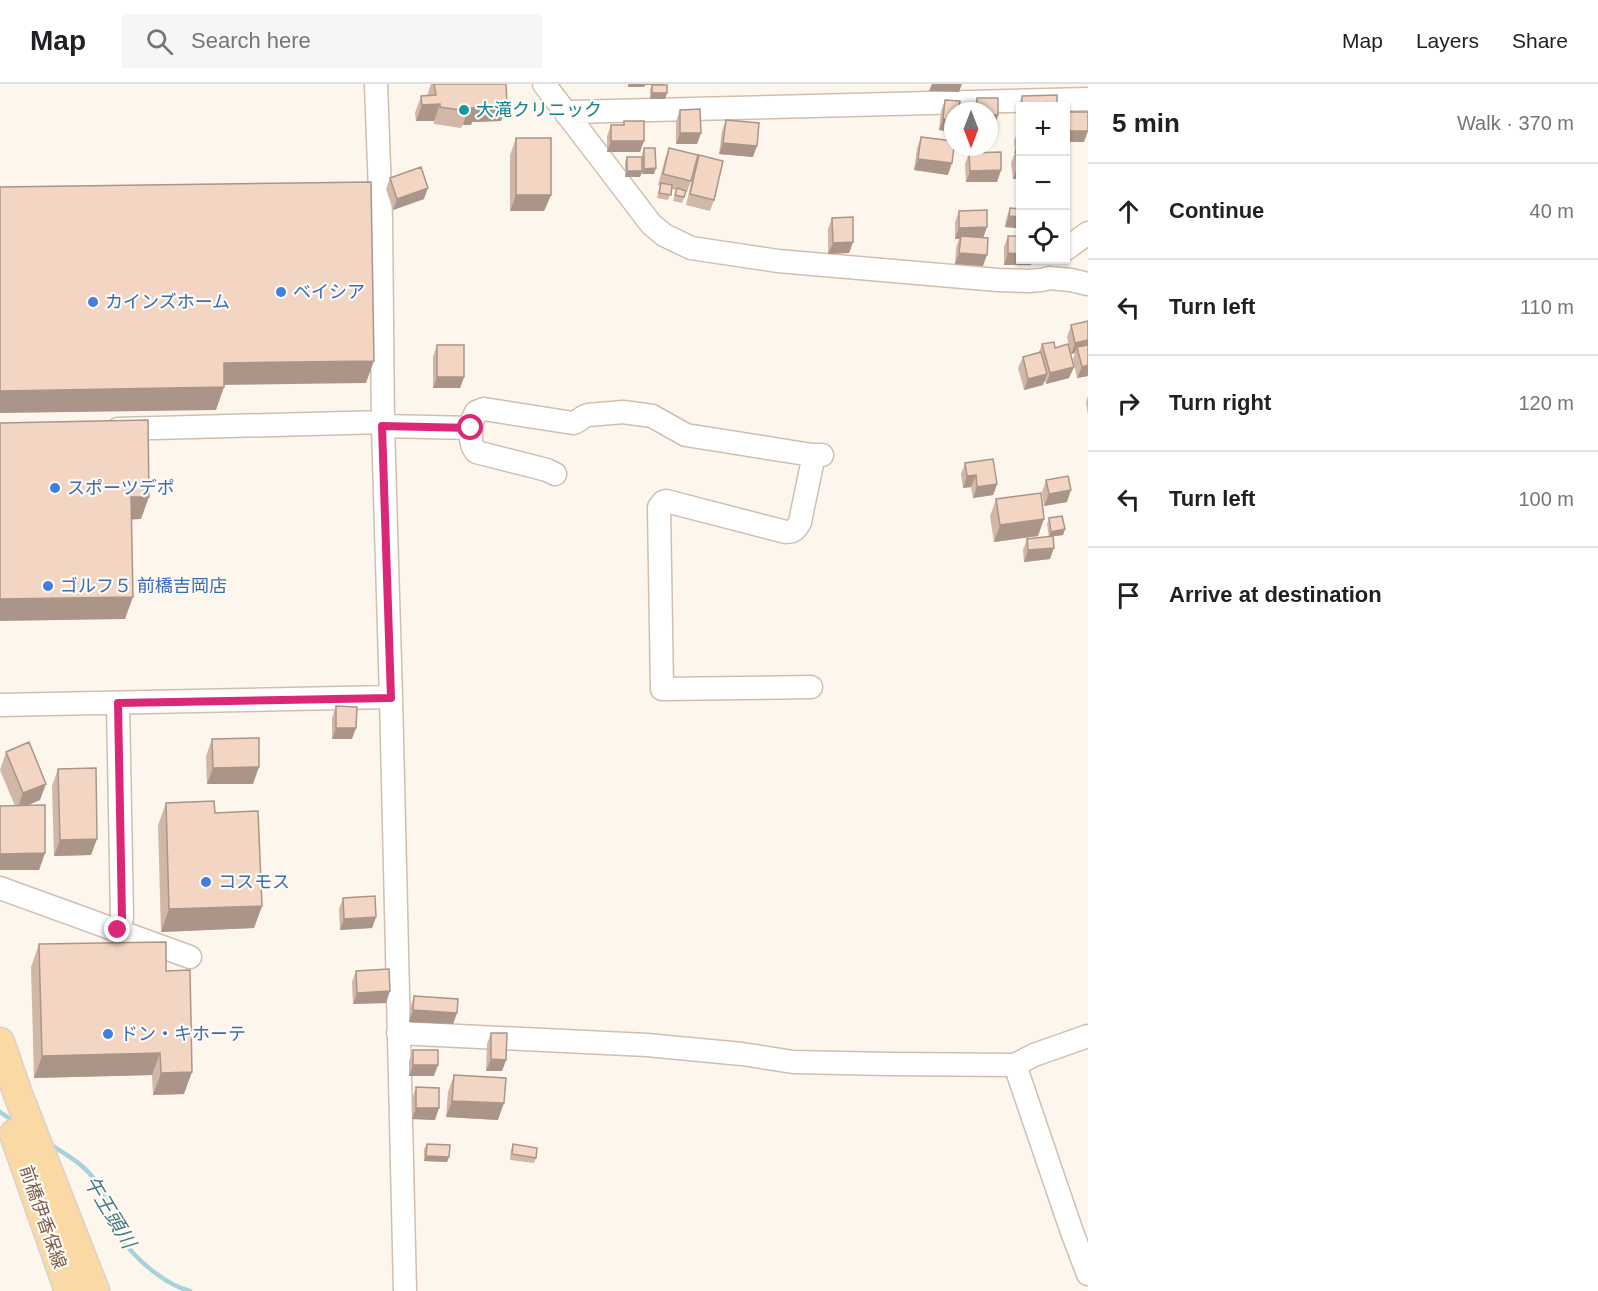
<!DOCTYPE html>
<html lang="en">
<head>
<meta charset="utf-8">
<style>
	:root { --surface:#fff; --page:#f6f6f6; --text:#202124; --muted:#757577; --line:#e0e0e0 }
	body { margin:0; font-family:Helvetica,"Noto Sans JP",sans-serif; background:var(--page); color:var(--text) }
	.controls { position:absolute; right:18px; top:18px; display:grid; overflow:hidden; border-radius:0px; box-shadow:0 2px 4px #0004 }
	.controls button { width:54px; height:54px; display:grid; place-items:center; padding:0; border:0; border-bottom:2px solid var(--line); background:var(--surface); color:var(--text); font:30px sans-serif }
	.compass { position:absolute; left:944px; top:18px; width:54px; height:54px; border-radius:50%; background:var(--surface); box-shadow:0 2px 4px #0004; rotate:180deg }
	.stop { position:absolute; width:18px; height:18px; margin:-14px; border:4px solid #db2777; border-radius:50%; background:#fff }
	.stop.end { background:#db2777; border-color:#fff; box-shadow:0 2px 6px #0008 }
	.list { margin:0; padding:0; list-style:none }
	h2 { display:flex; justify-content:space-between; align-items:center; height:78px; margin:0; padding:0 24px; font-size:26px }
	h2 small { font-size:20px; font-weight:400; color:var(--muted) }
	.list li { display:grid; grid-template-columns:39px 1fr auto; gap:18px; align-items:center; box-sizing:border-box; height:96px; padding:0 24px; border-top:2px solid var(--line) }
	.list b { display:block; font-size:22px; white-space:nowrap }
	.list em { font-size:20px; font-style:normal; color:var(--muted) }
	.icon { flex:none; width:33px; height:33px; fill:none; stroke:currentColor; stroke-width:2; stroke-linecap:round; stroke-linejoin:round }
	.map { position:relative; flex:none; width:1088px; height:1207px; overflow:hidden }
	header { display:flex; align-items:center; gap:36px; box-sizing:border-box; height:84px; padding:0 30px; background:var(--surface); border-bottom:2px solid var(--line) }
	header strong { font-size:28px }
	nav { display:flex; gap:33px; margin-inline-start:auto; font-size:21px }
	.search { width:420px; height:54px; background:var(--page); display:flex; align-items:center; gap:15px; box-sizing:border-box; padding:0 21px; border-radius:0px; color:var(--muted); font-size:22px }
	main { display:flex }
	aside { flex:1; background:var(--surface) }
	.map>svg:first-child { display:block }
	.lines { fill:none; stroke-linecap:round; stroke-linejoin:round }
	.stream { stroke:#a5d3da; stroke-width:4.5 }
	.minor-casing { stroke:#d1beb0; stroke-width:25 }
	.major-casing { stroke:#dad1cd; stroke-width:31 }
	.minor { stroke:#fff; stroke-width:22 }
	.major { stroke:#fbd9a5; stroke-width:28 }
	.wall { fill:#d1b7a8 }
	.shaded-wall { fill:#aa9588 }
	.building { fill:#f3d5c3; stroke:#aa9588; stroke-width:1.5 }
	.route { stroke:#db2777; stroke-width:8 }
	.culture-dot { fill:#0f9aa8; stroke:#fffaf3; stroke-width:2 }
	.shop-dot { fill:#3f7fe0; stroke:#fffaf3; stroke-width:2 }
	.labels { text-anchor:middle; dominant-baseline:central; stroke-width:4.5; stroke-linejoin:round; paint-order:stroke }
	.culture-label { font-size:18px; fill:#0d838f; stroke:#fffaf3; text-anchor:start }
	.shop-label { font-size:18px; fill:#366cbe; stroke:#fffaf3; text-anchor:start }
	.street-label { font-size:18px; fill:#7a5c4d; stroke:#fffaf3 }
	.water-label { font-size:20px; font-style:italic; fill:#437c86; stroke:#fffaf3 }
</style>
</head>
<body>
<header>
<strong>Map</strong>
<div class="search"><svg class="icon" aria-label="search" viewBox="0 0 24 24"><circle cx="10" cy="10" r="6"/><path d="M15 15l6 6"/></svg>Search here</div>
<nav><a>Map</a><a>Layers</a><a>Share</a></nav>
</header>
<main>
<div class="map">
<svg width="1088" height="1207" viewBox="0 0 1088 1207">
	<rect width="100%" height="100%" fill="#fdf6ec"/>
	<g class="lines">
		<path class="stream" d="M0,1028L18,1040
			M50,1060C66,1071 86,1081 96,1098C106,1114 111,1133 119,1150C132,1173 165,1201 190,1207"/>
		<g class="minor-casing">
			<path id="minor" d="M376,0L381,136L383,342L391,613L405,1207
				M544,0L651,140L664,151L691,164L778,177L998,196L1028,197L1042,196L1049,194L1071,196L1088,200
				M567,31L571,28L1088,15
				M1066,165L1088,149
				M383,342L471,344
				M118,345L383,338
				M555,390L547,386L476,368C468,358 470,339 476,328L484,325L490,326L573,339C579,338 582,332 588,331L623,328L652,332L686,351L812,371H822
				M811,603L662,605L659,423L663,418L666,417L786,448C794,448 796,445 800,438L812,380V371
				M118,619L122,834L118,846
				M0,621L391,613
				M0,804L190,873
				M398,949L647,961L742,970L793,978L890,980L1015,981L1034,971L1088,952
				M1015,981L1072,1148L1088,1190"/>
		</g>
		<g class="major-casing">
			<path id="major" d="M0,958L19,1013L95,1207
				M14,1050L69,1207"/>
		</g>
		<use href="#minor" class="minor"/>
		<use href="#major" class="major"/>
	</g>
	<path class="wall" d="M431,0H506L501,37L472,38L471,41H463L461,44L434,40V37H416L415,29L421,12H427Z
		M628,0H664L665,15H650V6L652,1H645L644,3H628Z
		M1022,12L1057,22H1020V42H1018V23Z
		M977,14L998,31L994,42L989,27H973Z
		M945,16L953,27V48L939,46L941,27Z
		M680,26L701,49L697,60H676V37Z
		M726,36L753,73L719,70L722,47Z
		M624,37L640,68H607V52L611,41H622Z
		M1018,46L1020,95H1013L1011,79L1015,69L1014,57Z
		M921,53L948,91L914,86L917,64Z
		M516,54L551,111L544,127H510V71Z
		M644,64L654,90H642V89L640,93H625V78L627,73H642V70Z
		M669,64L691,97L687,108H686L682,119L673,117L676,106L672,105L668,116L657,114L660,102L658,101L665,75Z
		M969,69L1001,86L997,98H966L965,80Z
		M699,71L714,116L710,127L686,121L695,82Z
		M390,94L424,115L393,126L386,105Z
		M1010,124L1020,125V152L1042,176H1033L1031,181H1004V163L1008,152H1017L1016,144L1005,143L1006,135Z
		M959,127L987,143L983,154V182L955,180L956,164L959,155H955V138Z
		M832,134L853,158L849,169L828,170V145Z
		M1071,241L1088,292L1077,294L1073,275L1075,269L1071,270L1067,253Z
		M1042,260L1055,264L1074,283L1069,294L1046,300L1045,297L1043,301L1024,306L1018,284L1023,273L1039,268Z
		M437,261L464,293L460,304H433V273Z
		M1088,312V331L1086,318Z
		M965,379L997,400L993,411L973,414L971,403L963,404L961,390Z
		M1046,396L1067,418L1044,422L1042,408Z
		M996,415L1038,452L994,458L990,432Z
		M1049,434L1065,445L1063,451L1053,452L1050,475L1024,478L1023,466L1027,455L1049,453L1047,440Z
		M336,622L352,655H332V634Z
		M212,655L253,700H207L206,672Z
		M6,668L40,716L28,721L45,769L39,786L15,722L0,686Z
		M58,685L91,771L54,772L52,702Z
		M166,719L215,729L262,822L254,844L161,848L158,741Z
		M343,814L376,833L372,844L340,846L339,825Z
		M39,860L166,887L184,1010L153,1011L152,991L34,994L31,883Z
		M356,887L386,919L353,920L352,898Z
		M414,912L457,929L453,940L409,938L410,924Z
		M491,949L506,976L502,987H486L487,960Z
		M413,966L434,992H409V977Z
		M454,991L498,1036L446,1033L448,1008Z
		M416,1003L435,1036L412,1035V1015Z
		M427,1060L449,1073L447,1078L424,1077V1065Z
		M513,1060L536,1074L534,1079L510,1076L511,1066Z"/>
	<path class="shaded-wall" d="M629,0H664L645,1L644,3H628Z
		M932,0H962L959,8L929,7Z
		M652,9H667L665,15H650Z
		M440,20L434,37H416L422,21Z
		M507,20L501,37L472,38L471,41H463L467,27V24L477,22Z
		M989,31H998L994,42H989Z
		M943,35L953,36V48L939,46Z
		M1065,47H1088L1084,58H1065Z
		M680,49H701L697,60H676Z
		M611,57H644L640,68H607Z
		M1019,58H1020V69H1014Z
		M723,59L757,62L753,73L719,70Z
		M918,75L952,79L948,91L914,86Z
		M656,84L654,90H642L644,85Z
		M1017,84H1020V95H1013Z
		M1001,86L997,98H966L970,87Z
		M627,87H642L640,93H625Z
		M428,104L424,115L393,126L397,115Z
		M516,111H551L544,127H510Z
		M1009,132L1020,133L1016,144L1005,143Z
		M987,143L983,154L961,152L959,155H955L959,144Z
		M1020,143V152L1017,153Z
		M853,158L849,169L828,170L833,159Z
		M959,169L987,171L983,182L955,180Z
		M1008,169L1020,170V176H1042H1033L1031,181H1004Z
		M1088,256V266L1077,263L1075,269L1071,270L1075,259Z
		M374,277L366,299L216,301L224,279Z
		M1088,281V292L1077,294L1082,283Z
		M1074,283L1069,294L1046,300L1050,289Z
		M1047,290L1043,301L1024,306L1028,295Z
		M437,293H464L460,304H433Z
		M224,303L216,326L0,329V307Z
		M976,391L971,403L963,404L967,392Z
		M997,400L993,411L973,414L977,403Z
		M1071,406L1067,418L1044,422L1049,410Z
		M131,413H149L141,435L123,436Z
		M1044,435L1038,452L994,458L1000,441Z
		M1065,445L1063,451L1049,453L1051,448Z
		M1054,464L1050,475L1024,478L1028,466Z
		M133,513L125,535L0,537V515Z
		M336,644H356L352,655H332Z
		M259,683L253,700H207L213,684Z
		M46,700L40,716L17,726L23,709Z
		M97,755L91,771L54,772L60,756Z
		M45,769L39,786H0V770Z
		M262,822L254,844L161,848L169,825Z
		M376,833L372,844L340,846L344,835Z
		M390,907L386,919L353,920L357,909Z
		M413,926L457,929L453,940L409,938Z
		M160,969L152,991L34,994L42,972Z
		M491,975L506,976L502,987H486Z
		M413,981H438L434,992H409Z
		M192,988L184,1010L153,1011L161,989Z
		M452,1017L504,1019L498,1036L446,1033Z
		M416,1024H439L435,1036L412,1035Z
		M426,1072L449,1073L447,1078L424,1077Z"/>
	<path class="building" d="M434,0H506L507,20L477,22V24H467V27L440,23V20L422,21L421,12L436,11Z
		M652,1H667V9H652Z
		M1057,11V22H1022V12Z
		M977,14H998V31H989V27H977Z
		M945,16L960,17L958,27H953V36L943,35Z
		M700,25L701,49H680V26Z
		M1065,28H1088V47H1065Z
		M726,36L759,39L757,62L723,59Z
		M624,37H644V57H611V41H624Z
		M1018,46H1020V58H1019Z
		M921,53L953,57V63H954L952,79L918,75Z
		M516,54H551V111H516Z
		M644,64H655L656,84L644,85Z
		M669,64L698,71L691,97L663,90Z
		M1001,68V86L970,87L969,69Z
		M1016,68H1020V84H1017Z
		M699,71L723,77L714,116L690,110Z
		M627,73H642V87H627Z
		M421,83L428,104L397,115L390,94Z
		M371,98L374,277L224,279V303L0,307V103Z
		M661,99L672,101L671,111L659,109Z
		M677,104L686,107L684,113L675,111Z
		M1010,124L1020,125V134V133L1009,132Z
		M987,126V143L959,144V127Z
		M853,133V158L833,159L832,134Z
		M961,152L988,154L987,171L959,169Z
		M1008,152H1020V170L1008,169Z
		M1088,237V256L1075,259L1071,241Z
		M1054,258L1055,264L1068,260L1074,283L1050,289L1042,260Z
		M437,261H464V293H437Z
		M1088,261V281L1082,283L1077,263Z
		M1041,268L1047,290L1028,295L1023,273Z
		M148,336L149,413H131L133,513L0,515V339Z
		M993,375L997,400L977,403L976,391L967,392L965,379Z
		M1068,392L1071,406L1049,410L1046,396Z
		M1041,409L1044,435L1000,441L996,415Z
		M1062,432L1065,445L1051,448L1049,434Z
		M1053,452L1054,464L1028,466L1027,455Z
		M336,622L357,623L356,644H336Z
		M259,654V683L213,684L212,655Z
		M29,658L46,700L23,709L6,668Z
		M96,684L97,755L60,756L58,685Z
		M214,717L215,729L258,727L262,822L169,825L166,719Z
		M45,721V769L0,770V722Z
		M375,812L376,833L344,835L343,814Z
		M166,858V887L190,886L192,988L161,989L160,969L42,972L39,860Z
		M389,885L390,907L357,909L356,887Z
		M414,912L458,915L457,929L413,926Z
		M491,949H507L506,976L491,975Z
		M413,966H438V981H413Z
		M454,991L506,994L504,1019L452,1017Z
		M416,1003L439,1004V1024H416Z
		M427,1060L450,1061L449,1073L426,1072Z
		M513,1060L537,1064L536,1074L512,1070Z"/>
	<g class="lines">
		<path class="route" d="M118,846L122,834L118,619L391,614L382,342L471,344"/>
	</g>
	<circle class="culture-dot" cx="464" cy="26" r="6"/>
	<g class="shop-dot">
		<circle cx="281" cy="208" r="6"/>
		<circle cx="93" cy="218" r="6"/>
		<circle cx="55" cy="404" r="6"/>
		<circle cx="48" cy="502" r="6"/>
		<circle cx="206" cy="798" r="6"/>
		<circle cx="108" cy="950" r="6"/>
	</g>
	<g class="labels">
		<g class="culture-label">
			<text x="476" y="26">大滝クリニック</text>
		</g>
		<g class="shop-label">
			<text x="293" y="208">ベイシア</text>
			<text x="105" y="218">カインズホーム</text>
			<text x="67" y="404">スポーツデポ</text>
			<text x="60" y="502">ゴルフ５ 前橋吉岡店</text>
			<text x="218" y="798">コスモス</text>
			<text x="120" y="950">ドン・キホーテ</text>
		</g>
		<g class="street-label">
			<text transform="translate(43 1133) rotate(71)">前橋伊香保線</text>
		</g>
		<g class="water-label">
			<text transform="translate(110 1128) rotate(59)">午王頭川</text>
		</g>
	</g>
</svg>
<div class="controls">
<button>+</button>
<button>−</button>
<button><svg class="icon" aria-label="locate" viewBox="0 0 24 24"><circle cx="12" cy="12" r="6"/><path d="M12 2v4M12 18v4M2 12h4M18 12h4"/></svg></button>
</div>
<svg class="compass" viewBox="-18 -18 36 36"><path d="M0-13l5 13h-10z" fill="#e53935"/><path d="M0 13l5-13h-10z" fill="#757577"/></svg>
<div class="stop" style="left:471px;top:344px"></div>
<div class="stop end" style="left:118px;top:846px"></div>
</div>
<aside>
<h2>5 min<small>Walk · 370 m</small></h2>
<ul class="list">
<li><svg class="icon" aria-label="ahead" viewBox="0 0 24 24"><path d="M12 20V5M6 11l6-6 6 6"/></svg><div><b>Continue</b></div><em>40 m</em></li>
<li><svg class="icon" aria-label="left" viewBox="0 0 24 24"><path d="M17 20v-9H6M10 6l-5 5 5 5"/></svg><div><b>Turn left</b></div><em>110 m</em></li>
<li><svg class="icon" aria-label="right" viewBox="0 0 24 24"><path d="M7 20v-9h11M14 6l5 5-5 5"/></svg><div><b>Turn right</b></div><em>120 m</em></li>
<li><svg class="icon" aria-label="left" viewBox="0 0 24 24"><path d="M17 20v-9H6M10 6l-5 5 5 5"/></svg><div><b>Turn left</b></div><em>100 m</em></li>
<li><svg class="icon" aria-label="arrive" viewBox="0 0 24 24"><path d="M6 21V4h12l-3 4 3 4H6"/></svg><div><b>Arrive at destination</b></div></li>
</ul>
</aside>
</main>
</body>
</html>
